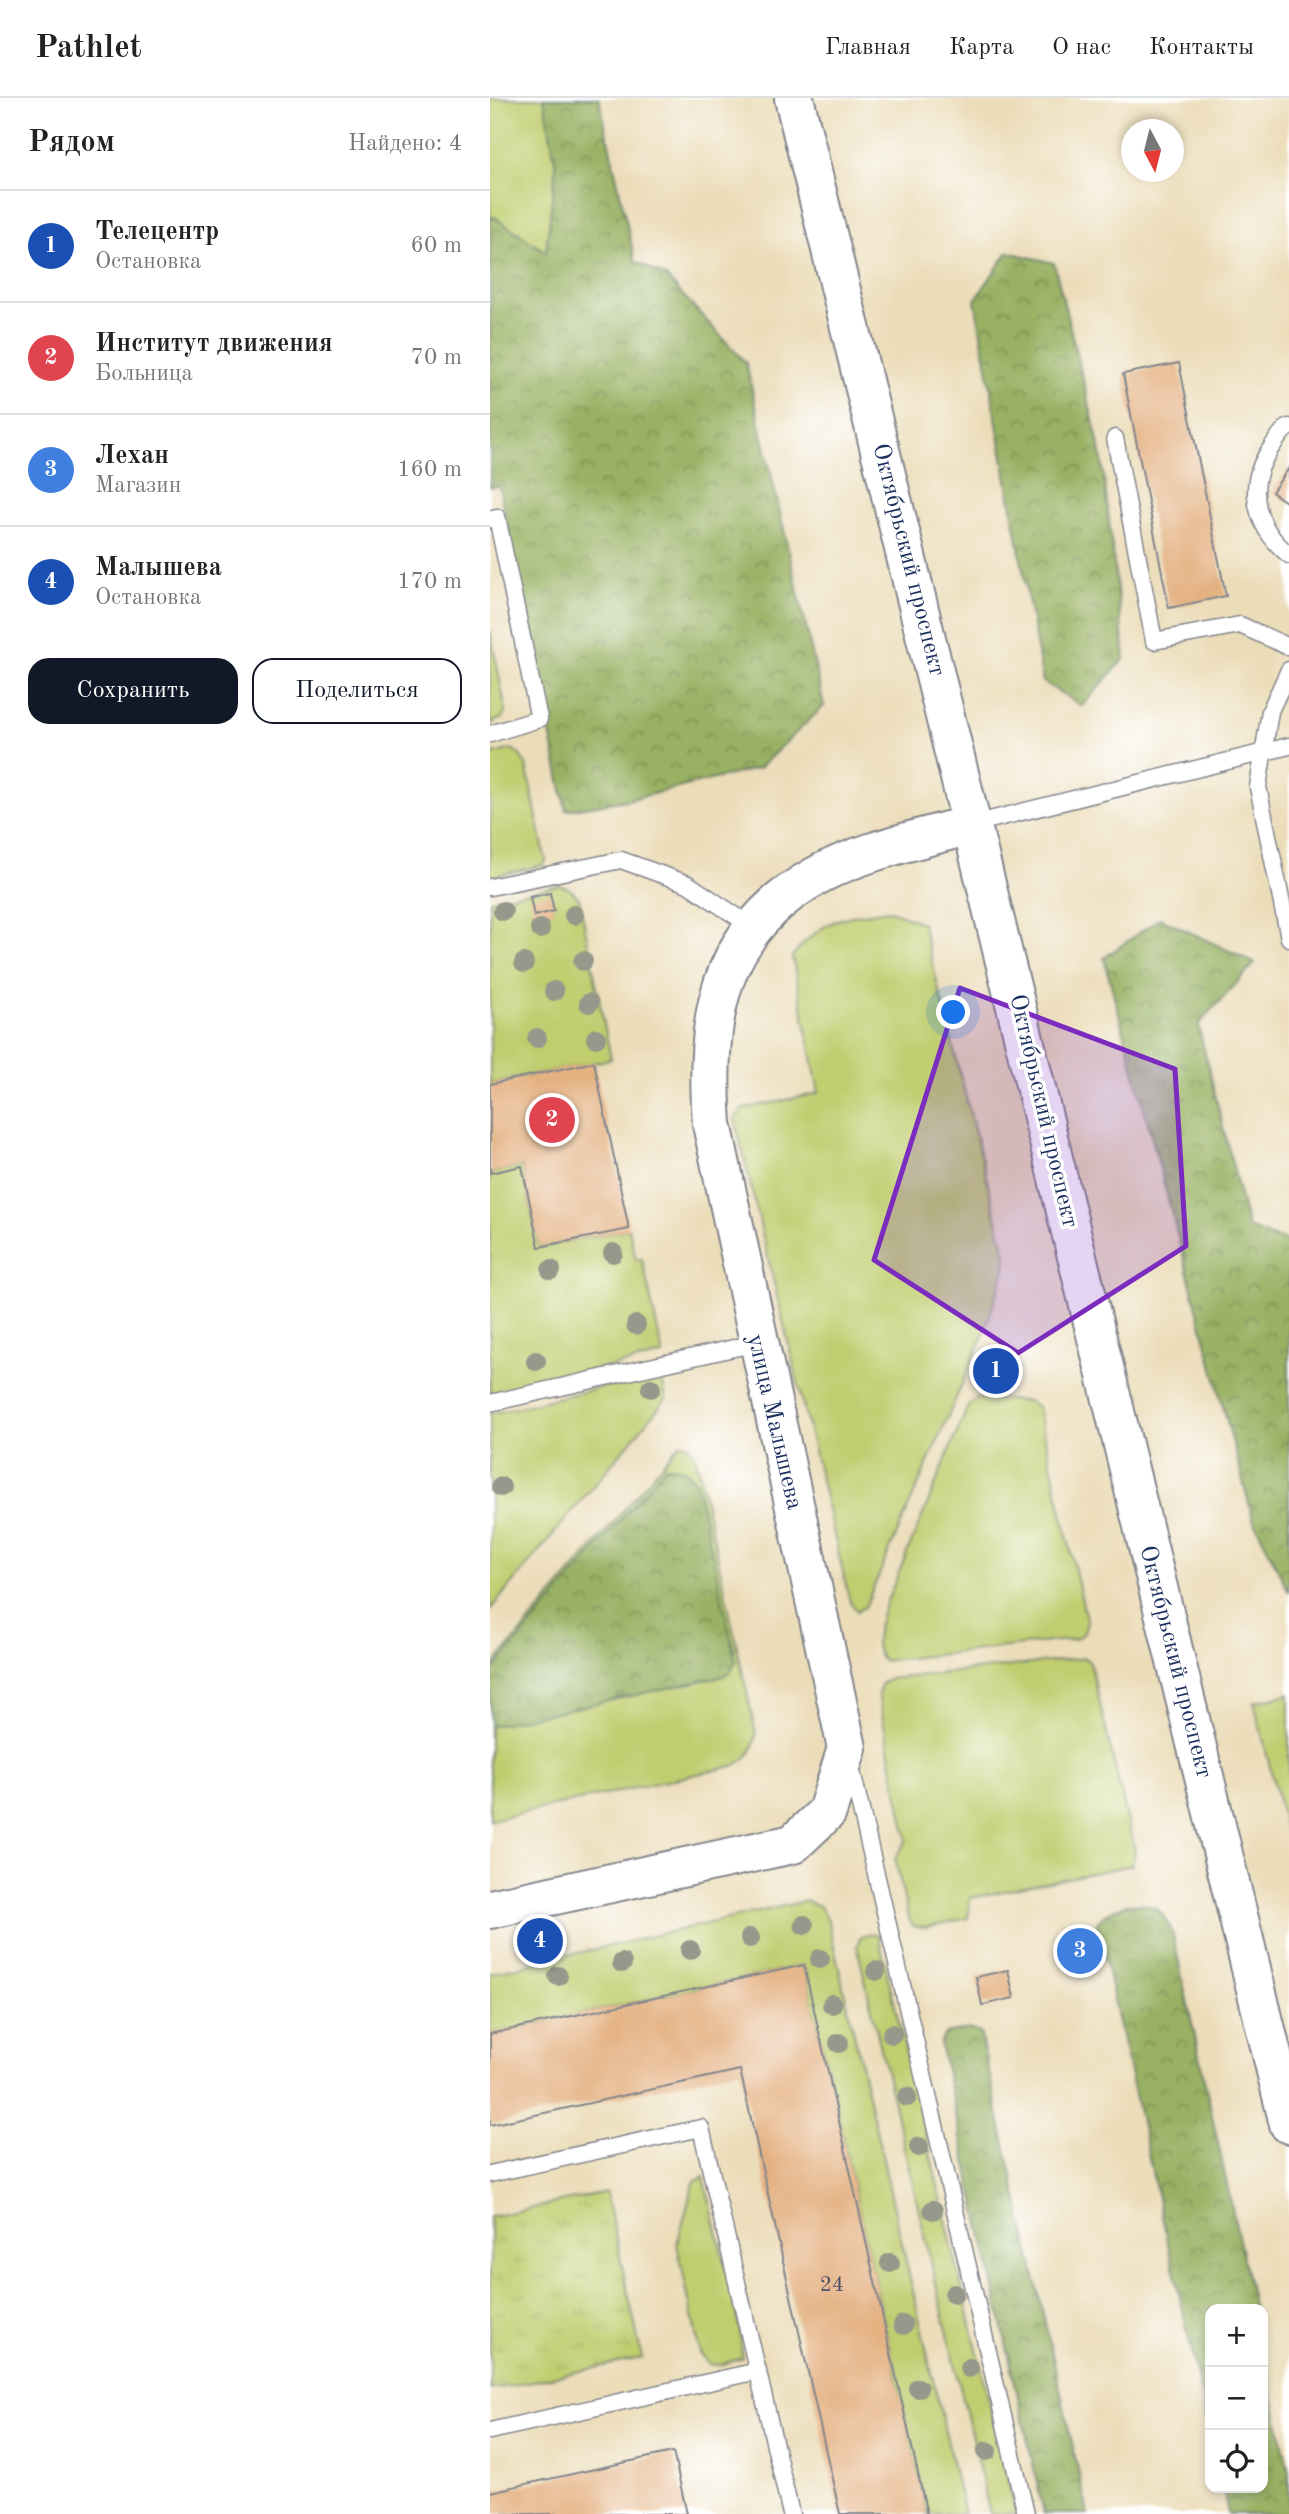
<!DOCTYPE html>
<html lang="ru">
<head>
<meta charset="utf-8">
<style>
	:root { --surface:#fff; --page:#f6f6f6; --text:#222; --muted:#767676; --line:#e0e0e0; --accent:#111827 }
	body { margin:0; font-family:"Old Standard TT",serif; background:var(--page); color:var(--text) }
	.controls { position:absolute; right:21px; bottom:21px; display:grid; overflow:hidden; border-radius:14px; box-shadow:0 4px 10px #0003 }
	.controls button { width:63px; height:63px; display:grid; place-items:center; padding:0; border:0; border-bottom:2px solid var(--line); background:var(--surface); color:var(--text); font:35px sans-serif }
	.compass { position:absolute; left:631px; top:21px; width:63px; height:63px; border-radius:50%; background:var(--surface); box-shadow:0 4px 10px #0003; rotate:173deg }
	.you { position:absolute; left:464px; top:915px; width:24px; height:24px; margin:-18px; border:5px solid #fff; border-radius:50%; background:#1a73e8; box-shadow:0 0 0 10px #1a73e833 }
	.badge { display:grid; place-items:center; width:46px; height:46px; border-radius:50%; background:var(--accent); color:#fff; font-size:23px; font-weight:700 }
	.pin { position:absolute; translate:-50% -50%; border:4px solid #fff; box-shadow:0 2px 7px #0006 }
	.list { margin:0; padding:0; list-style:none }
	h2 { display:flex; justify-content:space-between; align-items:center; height:91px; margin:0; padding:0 28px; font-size:30px }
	h2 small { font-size:23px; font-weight:400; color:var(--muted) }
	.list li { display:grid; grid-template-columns:46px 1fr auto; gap:21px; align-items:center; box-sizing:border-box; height:112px; padding:0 28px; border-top:2px solid var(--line) }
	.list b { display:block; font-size:26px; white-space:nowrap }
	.list p { margin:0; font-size:23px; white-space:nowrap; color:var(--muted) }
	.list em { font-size:23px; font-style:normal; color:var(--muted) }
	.actions { display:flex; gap:14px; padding:21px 28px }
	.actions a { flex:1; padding:16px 0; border:2px solid var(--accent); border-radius:21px; text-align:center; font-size:24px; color:var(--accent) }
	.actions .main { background:var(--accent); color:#fff }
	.icon { flex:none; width:38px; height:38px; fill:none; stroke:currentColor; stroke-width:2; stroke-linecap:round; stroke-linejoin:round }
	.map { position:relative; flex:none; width:799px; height:2416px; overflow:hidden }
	header { display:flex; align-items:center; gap:42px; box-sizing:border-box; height:98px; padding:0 35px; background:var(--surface); border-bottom:2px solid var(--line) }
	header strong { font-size:33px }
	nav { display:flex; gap:38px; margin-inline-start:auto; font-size:24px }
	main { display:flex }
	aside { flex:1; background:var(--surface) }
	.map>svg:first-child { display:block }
	.grass { fill:#c0ce70; stroke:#6e7e67; stroke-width:2 }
	.forest { fill:url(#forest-crowns); stroke:#5a7060; stroke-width:2 }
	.park { fill:url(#park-tufts); stroke:#6e7e67; stroke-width:2 }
	.building { fill:#e4b181 }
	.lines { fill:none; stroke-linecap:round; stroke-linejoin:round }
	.lane-casing { stroke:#84868c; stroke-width:19 }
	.secondary-casing { stroke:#84868c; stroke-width:42 }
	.primary-casing { stroke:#84868c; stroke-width:42 }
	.lane { stroke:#fff; stroke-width:16 }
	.secondary { stroke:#fff; stroke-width:38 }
	.primary { stroke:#fff; stroke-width:38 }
	.tree { fill:#95988a }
	.marked { fill:#7b2cbf; fill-opacity:0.2; stroke:#7b2cbf; stroke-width:5; stroke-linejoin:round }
	.labels { text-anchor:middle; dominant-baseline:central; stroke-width:7; stroke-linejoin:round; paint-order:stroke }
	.number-label { font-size:21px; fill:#4d5067 }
	.street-label { font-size:24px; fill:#1b2f5e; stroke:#fff }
</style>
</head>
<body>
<header>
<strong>Pathlet</strong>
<nav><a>Главная</a><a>Карта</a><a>О нас</a><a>Контакты</a></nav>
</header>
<main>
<aside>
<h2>Рядом<small>Найдено: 4</small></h2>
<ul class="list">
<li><span class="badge" style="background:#1a4fb4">1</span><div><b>Телецентр</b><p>Остановка</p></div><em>60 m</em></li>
<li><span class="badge" style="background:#e0444e">2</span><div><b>Институт движения</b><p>Больница</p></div><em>70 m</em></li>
<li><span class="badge" style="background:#3f7fe0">3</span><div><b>Лехан</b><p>Магазин</p></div><em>160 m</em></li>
<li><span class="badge" style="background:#1a4fb4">4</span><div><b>Малышева</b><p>Остановка</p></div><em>170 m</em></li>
</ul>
<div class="actions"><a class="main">Сохранить</a><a>Поделиться</a></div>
</aside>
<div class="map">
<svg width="799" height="2416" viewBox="0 0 799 2416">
	<defs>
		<pattern id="forest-crowns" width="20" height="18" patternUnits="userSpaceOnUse" patternTransform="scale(1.75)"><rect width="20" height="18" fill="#98b162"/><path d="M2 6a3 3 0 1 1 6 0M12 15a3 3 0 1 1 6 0" fill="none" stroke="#7b9054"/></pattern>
		<pattern id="park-tufts" width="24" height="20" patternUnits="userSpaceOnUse" patternTransform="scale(1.75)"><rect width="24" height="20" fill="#c0ce70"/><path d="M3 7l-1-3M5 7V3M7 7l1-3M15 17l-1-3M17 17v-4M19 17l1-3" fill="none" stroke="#a4b163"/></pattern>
	</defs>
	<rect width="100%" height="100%" fill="#fff"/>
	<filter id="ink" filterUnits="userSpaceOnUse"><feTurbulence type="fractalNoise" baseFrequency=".0143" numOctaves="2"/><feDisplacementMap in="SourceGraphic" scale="14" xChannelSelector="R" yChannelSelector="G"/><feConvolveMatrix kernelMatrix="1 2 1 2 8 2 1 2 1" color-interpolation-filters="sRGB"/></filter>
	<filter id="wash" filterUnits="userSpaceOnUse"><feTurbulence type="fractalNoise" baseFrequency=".00686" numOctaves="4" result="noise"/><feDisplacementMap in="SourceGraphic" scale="28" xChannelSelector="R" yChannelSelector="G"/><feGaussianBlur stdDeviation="1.57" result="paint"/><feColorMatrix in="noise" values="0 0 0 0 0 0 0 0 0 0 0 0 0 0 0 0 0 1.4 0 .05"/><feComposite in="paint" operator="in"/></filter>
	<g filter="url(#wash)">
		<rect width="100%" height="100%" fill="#ecddb9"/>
		<path class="grass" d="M0,0H54L66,68L56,154L4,119L0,121Z
			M0,532L16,613L12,620L0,626Z
			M22,651L29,656L36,667L56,763L53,767L0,779V657Z
			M70,787L80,791L89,800L121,961L0,986V802Z
			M399,812L432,825L516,1158L515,1171L493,1238L375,1509L367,1513L360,1504L245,1021L253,1011L329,995L302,858C335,820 350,819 399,812Z
			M32,1068L49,1149L139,1131L146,1162L152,1161L173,1257L0,1296V1075Z
			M171,1275L176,1301L0,1512V1316Z
			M487,1300L539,1303L548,1309L597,1525L594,1535L586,1541L393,1563C381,1548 387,1533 392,1515L478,1308Z
			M190,1345L198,1347L205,1356L266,1636C264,1652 258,1662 243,1668L0,1722V1571Z
			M595,1560L600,1565L645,1753L642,1767L480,1800L478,1820L436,1829L423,1828L419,1823L405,1760L417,1742L388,1596L392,1585L400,1581Z
			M799,1596V1747L764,1604Z
			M316,1803L330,1808L338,1822L474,2416H437L314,1867L0,1936V1875Z
			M377,1836L388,1837L526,2416H500L367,1848L370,1839Z
			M214,2079L250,2230L252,2260L230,2267L219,2266L210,2255L187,2146L204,2084Z"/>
		<path class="forest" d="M54,0H109L145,163L176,179L256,265L334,608L269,670L142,701L76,712L9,388L0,389V121L4,119L56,154L66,68Z
			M518,154L564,165L611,355L635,560L592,608L553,584L485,202Z
			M670,820L765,865L708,927L758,1130L799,1144V1494L763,1421L614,860Z
			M176,1368C191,1368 201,1374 207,1387L246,1563L240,1574L234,1578L0,1628V1575Z
			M636,1806C664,1806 669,1807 682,1833L764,2211H720V2335L607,1825L615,1816Z
			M480,1931L490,1935L598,2416H554L450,1945L455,1936Z
			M773,2253L799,2374V2416H738L733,2390H773Z"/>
		<path class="park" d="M116,2094L152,2260L0,2292V2119Z"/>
		<g id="blocks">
			<path class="building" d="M689,265L736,498L679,510L633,276Z
				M799,370V406L782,394Z
				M60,795L64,813L44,818L40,799Z
				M104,964L139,1131L49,1149L32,1068L0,1075V986Z
				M501,1250L529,1267L511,1296L483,1279Z
				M598,1829L608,1870L582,1876L572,1835Z
				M314,1867L437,2416H350L250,1972L0,2027V1936Z
				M518,1872L524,1900L492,1907L486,1879Z
				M183,2354L197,2416H0V2394Z"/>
		</g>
	</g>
	<g filter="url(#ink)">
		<use href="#blocks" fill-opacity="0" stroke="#84868c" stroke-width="2"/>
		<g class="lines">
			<g class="lane-casing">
				<path id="lane" d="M799,329C791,333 787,342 781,350C755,387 764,428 799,457
					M625,340L664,543L750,527L799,549
					M0,421L7,419L49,621L0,636
					M799,572L780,613L768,689L799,840
					M483,726L799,648
					M0,789L131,762L198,786L264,830
					M0,1305L266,1245
					M361,1669L536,2416
					M0,2076L211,2030L301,2416
					M0,2333L268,2273"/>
			</g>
			<g class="secondary-casing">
				<path id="secondary" d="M0,1811L303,1746L337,1714L357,1650L222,1026C215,922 226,834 326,778C373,752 432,741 483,726"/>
			</g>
			<g class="primary-casing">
				<path id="primary" d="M304,0L799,2026"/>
			</g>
			<use href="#lane" class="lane"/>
			<use href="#secondary" class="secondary"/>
			<use href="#primary" class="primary"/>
		</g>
		<g class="tree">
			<circle cx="13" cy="813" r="10"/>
			<circle cx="84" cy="817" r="10"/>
			<circle cx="50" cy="831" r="10"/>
			<circle cx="93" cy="863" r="10"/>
			<circle cx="34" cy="865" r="10"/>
			<circle cx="64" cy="893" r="10"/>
			<circle cx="99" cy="905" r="10"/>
			<circle cx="47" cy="940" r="10"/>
			<circle cx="106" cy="940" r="10"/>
			<circle cx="123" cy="1155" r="10"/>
			<circle cx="61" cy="1172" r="10"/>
			<circle cx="146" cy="1227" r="10"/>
			<circle cx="46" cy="1263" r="10"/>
			<circle cx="161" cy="1290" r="10"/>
			<circle cx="11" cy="1389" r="10"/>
			<circle cx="314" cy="1827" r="10"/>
			<circle cx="260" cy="1840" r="10"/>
			<circle cx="200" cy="1852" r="10"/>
			<circle cx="330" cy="1861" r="10"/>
			<circle cx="132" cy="1865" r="10"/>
			<circle cx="386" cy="1873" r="10"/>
			<circle cx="68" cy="1878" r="10"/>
			<circle cx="342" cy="1906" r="10"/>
			<circle cx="402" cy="1936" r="10"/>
			<circle cx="349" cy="1945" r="10"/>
			<circle cx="417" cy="1999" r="10"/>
			<circle cx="429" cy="2049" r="10"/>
			<circle cx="443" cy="2112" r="10"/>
			<circle cx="400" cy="2165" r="10"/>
			<circle cx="464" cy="2196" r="10"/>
			<circle cx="413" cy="2227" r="10"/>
			<circle cx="479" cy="2270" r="10"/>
			<circle cx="428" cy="2290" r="10"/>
			<circle cx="497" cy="2353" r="10"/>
		</g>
	</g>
	<path class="marked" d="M470,890L685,971L696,1148L528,1255L384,1162Z"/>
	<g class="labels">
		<g class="number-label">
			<text x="342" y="2187">24</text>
		</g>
		<g class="street-label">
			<text transform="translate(418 462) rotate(76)">Октябрьский проспект</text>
			<text transform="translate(553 1013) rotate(77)">Октябрьский проспект</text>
			<text transform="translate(284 1324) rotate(77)">улица Малышева</text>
			<text transform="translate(685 1564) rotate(76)">Октябрьский проспект</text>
		</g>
	</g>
</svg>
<div class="controls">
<button>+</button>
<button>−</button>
<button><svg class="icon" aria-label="locate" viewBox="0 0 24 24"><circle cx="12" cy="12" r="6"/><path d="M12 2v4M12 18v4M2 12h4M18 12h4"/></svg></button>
</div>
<svg class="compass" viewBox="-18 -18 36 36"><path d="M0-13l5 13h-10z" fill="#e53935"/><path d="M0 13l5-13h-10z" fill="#767676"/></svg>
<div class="you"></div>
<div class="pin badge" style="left:506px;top:1273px;background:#1a4fb4">1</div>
<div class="pin badge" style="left:62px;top:1022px;background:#e0444e">2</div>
<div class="pin badge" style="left:590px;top:1853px;background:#3f7fe0">3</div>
<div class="pin badge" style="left:50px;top:1843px;background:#1a4fb4">4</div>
</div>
</main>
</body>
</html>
